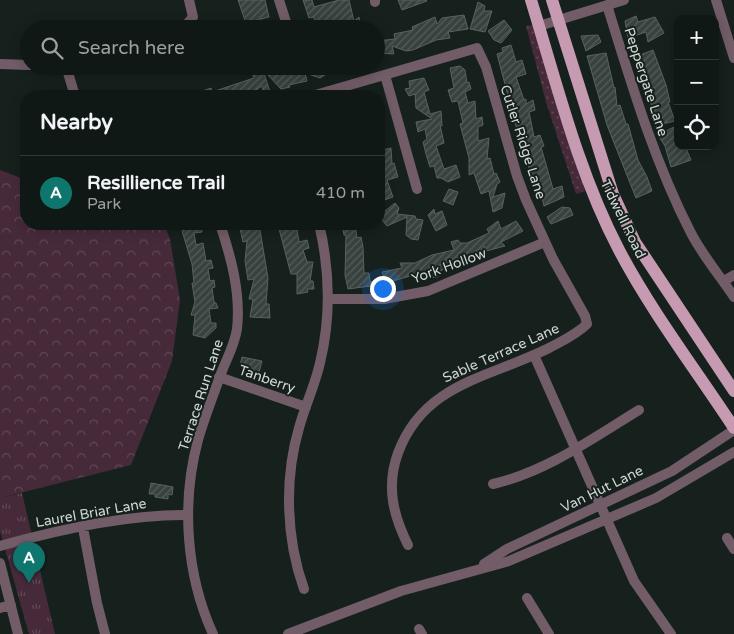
<!DOCTYPE html>
<html lang="en">
<head>
<meta charset="utf-8">
<style>
	:root { --surface:#101816; --page:#19211f; --text:#f1f3f6; --muted:#9ca0a1; --line:#303735; --accent:#0f766e }
	body { margin:0; font-family:"Varela Round",sans-serif; background:var(--page); color:var(--text) }
	.controls { position:absolute; right:15px; top:15px; display:grid; overflow:hidden; border-radius:10px; box-shadow:0 2px 12px #0003 }
	.controls button { width:45px; height:45px; display:grid; place-items:center; padding:0; border:0; border-bottom:1px solid var(--line); background:var(--surface); color:var(--text); font:25px sans-serif }
	.you { position:absolute; left:382px; top:288px; width:18px; height:18px; margin:-12px; border:4px solid #fff; border-radius:50%; background:#1a73e8; box-shadow:0 0 0 8px #1a73e833 }
	.badge { display:grid; place-items:center; width:32px; height:32px; border-radius:50%; background:var(--accent); color:#fff; font-size:16px; font-weight:700 }
	.pin { position:absolute; translate:-50% -41px; filter:drop-shadow(0 1px 2px #0008) }
	.pin::after { content:''; position:absolute; top:26px; width:18px; height:15px; background:inherit; clip-path:polygon(0 0,100% 0,50% 100%) }
	.list { margin:0; padding:0; list-style:none }
	h2 { display:flex; justify-content:space-between; align-items:center; height:65px; margin:0; padding:0 20px; font-size:21px }
	h2 small { font-size:16px; font-weight:400; color:var(--muted) }
	.list li { display:grid; grid-template-columns:32px 1fr auto; gap:15px; align-items:center; box-sizing:border-box; height:75px; padding:0 20px; border-top:1px solid var(--line) }
	.list b { display:block; font-size:19px; white-space:nowrap }
	.list p { margin:0; font-size:16px; white-space:nowrap; color:var(--muted) }
	.list em { font-size:16px; font-style:normal; color:var(--muted) }
	.icon { flex:none; width:28px; height:28px; fill:none; stroke:currentColor; stroke-width:2; stroke-linecap:round; stroke-linejoin:round }
	.map { position:relative; flex:none; width:734px; height:634px; overflow:hidden }
	.search { position:absolute; background:var(--surface); box-shadow:0 2px 12px #0003; left:20px; top:20px; width:365px; height:55px; display:flex; align-items:center; gap:12px; box-sizing:border-box; padding:0 18px; border-radius:28px; color:var(--muted); font-size:19px }
	.panel { position:absolute; background:var(--surface); box-shadow:0 2px 12px #0003; left:20px; top:90px; width:365px; height:140px; border-radius:20px }
	.map>svg:first-child { display:block }
	.grass { fill:url(#grass-dots) }
	.forest { fill:url(#forest-crowns) }
	.park { fill:url(#park-tufts) }
	.building { fill:url(#building-hatch); stroke:#58635f }
	.lines { fill:none; stroke-linecap:round; stroke-linejoin:round }
	.minor { stroke:#715c67; stroke-width:10 }
	.major { stroke:#c69bb1; stroke-width:12 }
	.labels { text-anchor:middle; dominant-baseline:central; stroke-width:4; stroke-linejoin:round; paint-order:stroke }
	.street-label { font-size:14px; fill:#d0d7d4; stroke:#16201d }
</style>
</head>
<body>
<div class="map">
<svg width="734" height="634" viewBox="0 0 734 634">
	<defs>
		<pattern id="grass-dots" width="8" height="8" patternUnits="userSpaceOnUse" patternTransform="scale(1.25)"><rect width="8" height="8" fill="#472a3a"/><path d="M2 2h.1M6 6h.1" fill="none" stroke="#604856" stroke-width="1.8" stroke-linecap="round"/></pattern>
		<pattern id="forest-crowns" width="20" height="18" patternUnits="userSpaceOnUse" patternTransform="scale(1.25)"><rect width="20" height="18" fill="#472a3a"/><path d="M2 6a3 3 0 1 1 6 0M12 15a3 3 0 1 1 6 0" fill="none" stroke="#604856"/></pattern>
		<pattern id="park-tufts" width="24" height="20" patternUnits="userSpaceOnUse" patternTransform="scale(1.25)"><rect width="24" height="20" fill="#472a3a"/><path d="M3 7l-1-3M5 7V3M7 7l1-3M15 17l-1-3M17 17v-4M19 17l1-3" fill="none" stroke="#604856"/></pattern>
		<pattern id="building-hatch" width="6" height="6" patternUnits="userSpaceOnUse" patternTransform="scale(1.25)"><rect width="6" height="6" fill="#37423e"/><path d="M-1 1l2-2M0 6l6-6M5 7l2-2" fill="none" stroke="#535d59"/></pattern>
	</defs>
	<rect width="100%" height="100%" fill="#16201d"/>
	<path class="grass" d="M533,25L585,191L576,194L546,102L526,26Z"/>
	<path class="forest" d="M0,170L26,180V224H164L170,239L180,300L172,361L131,465L0,498Z"/>
	<path class="park" d="M22,493L55,634H29L0,531V498Z"/>
	<path class="building" d="M238,0H265L269,17L261,19L264,29H248Z
		M303,0H312L314,7L339,0H349L354,21L359,17L360,24L347,29H316L314,17L309,18Z
		M398,0H426L427,1L402,10Z
		M478,2L485,6L484,11H492L485,32L470,29Z
		M464,15L468,29L448,32L450,38L436,40L413,50L406,51L392,46L394,54L376,53V41L395,39L394,34L413,30L412,27L435,17L437,24L442,18Z
		M636,16L638,22L655,17L664,33L648,42L646,32L628,38L625,21Z
		M504,20L512,30L501,43L494,40L488,31Z
		M598,35L601,42L586,51L581,36Z
		M511,45L516,62L522,60L526,74L516,77L524,100L526,99V104L533,100L535,110L529,112L534,137L540,135L544,146L541,147L553,189L562,186L564,197L544,206L540,189L537,190L521,145L497,54L503,52L502,48Z
		M653,50L666,85L670,102H668L675,121L658,125L635,57Z
		M606,53L614,88L615,87L617,106L620,105L626,124H628L638,160L647,177L652,191L636,198L607,125L587,56Z
		M286,66H347L337,72L323,68L325,75L320,78L305,73L307,81L289,85L290,87L281,89L267,74L288,71Z
		M460,66L465,70L467,83L469,82L471,89L465,92L468,103L475,101L476,119L482,117L483,125L478,127V141L489,138L487,159L490,158L494,174L496,173L500,182L497,184L493,197L505,193L502,208L493,212L489,191L481,194L474,173L469,175V158L460,124L463,123L458,101L452,102L448,90L454,88L450,68Z
		M263,70L270,92L264,94L262,86L250,94L251,96H243L242,93H230L231,96H188L211,88L212,92L254,78L252,73Z
		M424,78L429,90L424,92L430,114L441,111L442,126L440,125L444,143L436,146L444,169L456,165L460,177L448,182L441,178H437L434,166L430,167L426,154L423,142L427,139L425,129L418,132L416,122L432,119L416,108L415,94L409,96L405,89L410,88L409,81Z
		M676,126L678,146H685L691,160L671,167L665,146L658,135Z
		M391,148L392,164L394,163L398,177L387,180L393,197L379,202V151Z
		M449,189L458,192L453,205L443,201Z
		M395,203L399,208L397,214L415,216L416,219L423,220L418,240L411,239L406,235L407,217L387,226L379,216Z
		M562,207L570,208L573,215L551,224L547,217Z
		M434,209L435,214L442,211L447,225L436,231L428,215Z
		M498,221L501,229L516,221L523,231L501,242L505,246L486,251L484,246L476,257L437,272L438,277L425,278L424,272L386,283L382,272L402,268L400,263H415L432,255L454,250L451,242L458,240L460,243H467L489,233L487,229Z
		M197,224H201L202,232L194,233L196,245L203,243L206,261L211,260L213,268L208,269L210,281L214,280L215,287L212,288L214,302L216,303L218,308L209,309L211,323H216V328L205,338L193,335L195,315H191L195,302L192,283H194L192,264L182,231Z
		M239,224H259L268,278L266,304H269L270,318L250,317L253,299H249L254,279L248,280L245,261L247,241L243,242Z
		M300,224L301,229L297,230L299,242L307,240L309,248L303,250L307,262H313L310,281H313L314,289H307L308,292L297,294V274H291L278,225Z
		M342,224H355L357,238L361,237L363,247L364,273H369L370,281L378,285L348,289L345,275L346,235H344Z
		M242,357L262,361L258,376L243,372L244,366H240Z
		M151,483L173,487L172,495L168,494V499L155,497V494H149Z"/>
	<g class="lines">
		<path class="minor" d="M279,0L288,28
			M375,0V2
			M716,0L734,58
			M607,5C631,83 654,161 691,233C703,256 720,276 734,297
			M539,26L624,0
			M179,29L186,25L193,17L189,0
			M0,64L29,65
			M66,66L75,96
			M385,75L417,189
			M312,96L477,48L486,67L517,176L526,200L553,259L585,316L587,324C576,335 562,341 549,348C489,378 424,383 398,453C386,486 393,515 408,545
			M724,281L734,275
			M328,299H384L428,291L545,242
			M534,355L634,581L671,634
			M219,377L306,407
			M493,484C546,472 593,438 639,410
			M83,528L97,603L105,634
			M727,538L734,549
			M0,546C57,530 129,514 188,515
			M0,563L18,634
			M484,564L507,549L672,471L734,430
			M304,589C286,539 284,479 299,428C305,406 315,385 320,363C331,317 330,270 319,224
			M527,598L549,634
			M0,608L11,605
			M419,629L422,634
			M213,634C186,575 181,503 198,440C204,419 212,399 219,379C225,361 234,348 237,329C241,293 231,257 220,224
			M288,634L401,591L509,561L656,498L734,452"/>
		<path class="major" d="M531,0C557,84 578,172 619,250C651,311 696,370 734,428
			M552,0L613,194L635,242L734,391"/>
	</g>
	<g class="labels">
		<g class="street-label">
			<text transform="translate(646 82) rotate(72)">Peppergate Lane</text>
			<text transform="translate(523 142) rotate(72)">Cutler Ridge Lane</text>
			<text transform="translate(623 219) rotate(64)">Tidwell Road</text>
			<text transform="translate(449 266) rotate(-20)">York Hollow</text>
			<text transform="translate(501 353) rotate(-24)">Sable Terrace Lane</text>
			<text transform="translate(267 379) rotate(19)">Tanberry</text>
			<text transform="translate(201 395) rotate(-72)">Terrace Run Lane</text>
			<text transform="translate(602 489) rotate(-26)">Van Hut Lane</text>
			<text transform="translate(91 513) rotate(-10)">Laurel Briar Lane</text>
		</g>
	</g>
</svg>
<div class="controls">
<button>+</button>
<button>−</button>
<button><svg class="icon" aria-label="locate" viewBox="0 0 24 24"><circle cx="12" cy="12" r="6"/><path d="M12 2v4M12 18v4M2 12h4M18 12h4"/></svg></button>
</div>
<div class="you"></div>
<div class="pin badge" style="left:29px;top:583px">A</div>
<div class="search"><svg class="icon" aria-label="search" viewBox="0 0 24 24"><circle cx="10" cy="10" r="6"/><path d="M15 15l6 6"/></svg>Search here</div>
<section class="panel">
<h2>Nearby<small></small></h2>
<ul class="list">
<li><span class="badge">A</span><div><b>Resillience Trail</b><p>Park</p></div><em>410 m</em></li>
</ul>
</section>
</div>
</body>
</html>
